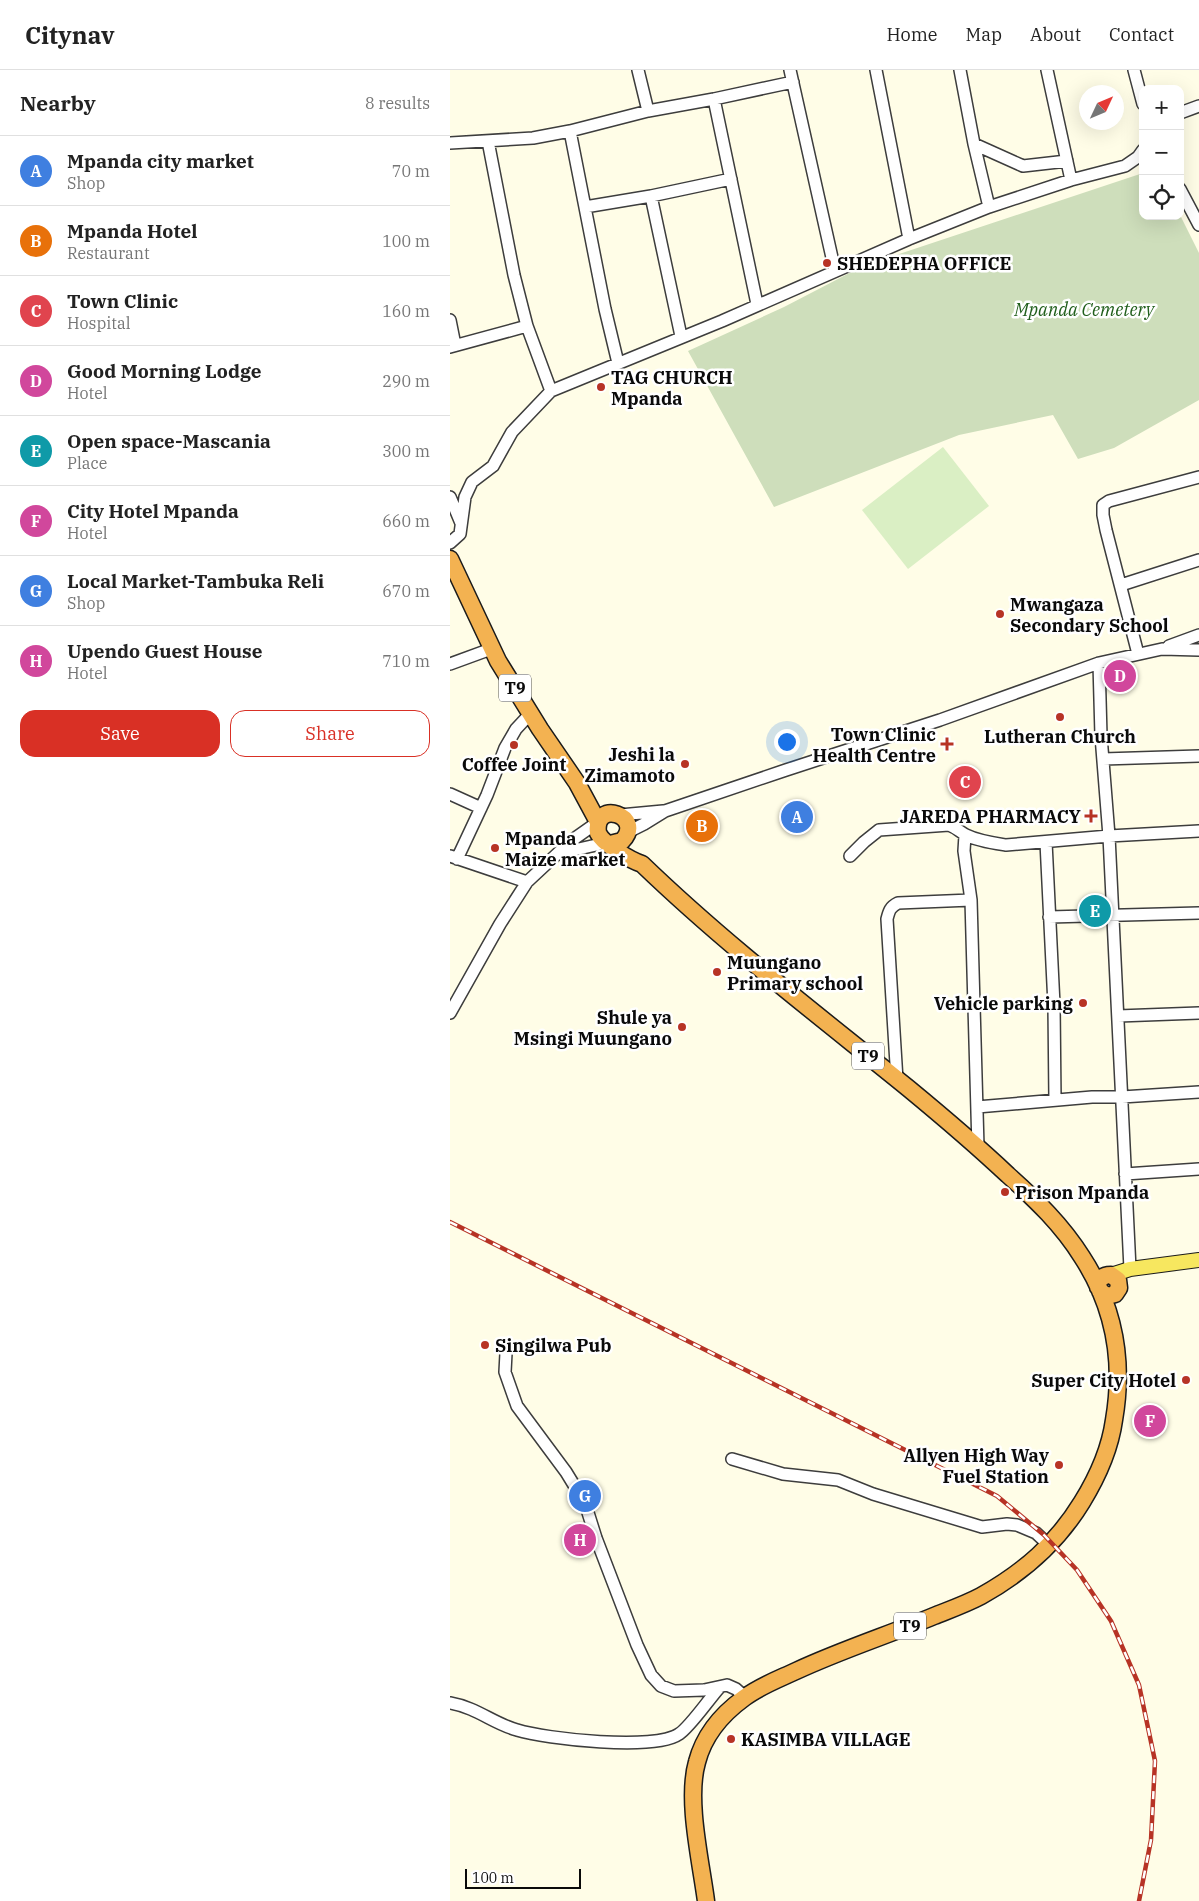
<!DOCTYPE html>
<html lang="en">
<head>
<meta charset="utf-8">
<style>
	:root { --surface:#fff; --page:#f6f6f6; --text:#222; --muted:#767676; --line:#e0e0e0; --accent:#d93025 }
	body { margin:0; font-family:"IBM Plex Serif",serif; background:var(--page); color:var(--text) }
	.controls { position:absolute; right:15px; top:15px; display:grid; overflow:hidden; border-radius:10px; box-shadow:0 5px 20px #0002 }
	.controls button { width:45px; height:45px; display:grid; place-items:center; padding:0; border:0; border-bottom:1px solid var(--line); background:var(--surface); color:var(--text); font:25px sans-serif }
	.compass { position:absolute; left:629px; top:15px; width:45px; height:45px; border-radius:50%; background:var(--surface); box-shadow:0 5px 20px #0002; rotate:46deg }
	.scale { position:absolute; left:15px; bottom:12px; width:116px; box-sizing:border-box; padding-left:5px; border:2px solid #0a0a0a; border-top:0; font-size:14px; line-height:18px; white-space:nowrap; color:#0a0a0a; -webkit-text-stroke:4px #fff; paint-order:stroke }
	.you { position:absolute; left:336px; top:671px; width:18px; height:18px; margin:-12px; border:4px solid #fff; border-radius:50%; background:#1a73e8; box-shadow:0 0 0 8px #1a73e833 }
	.badge { display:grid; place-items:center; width:32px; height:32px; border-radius:50%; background:var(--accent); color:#fff; font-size:16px; font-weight:700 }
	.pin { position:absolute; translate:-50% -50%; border:2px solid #fff; box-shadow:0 1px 5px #0006 }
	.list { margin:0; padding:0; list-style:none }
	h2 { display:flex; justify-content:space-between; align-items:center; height:65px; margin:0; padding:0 20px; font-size:21px }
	h2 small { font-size:16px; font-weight:400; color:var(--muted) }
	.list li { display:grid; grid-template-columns:32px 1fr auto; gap:15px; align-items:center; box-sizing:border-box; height:70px; padding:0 20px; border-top:1px solid var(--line) }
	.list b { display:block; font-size:19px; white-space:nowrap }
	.list p { margin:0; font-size:16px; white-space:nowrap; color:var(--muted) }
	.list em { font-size:16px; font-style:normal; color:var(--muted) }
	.actions { display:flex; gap:10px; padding:15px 20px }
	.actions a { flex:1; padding:11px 0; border:1px solid var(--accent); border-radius:15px; text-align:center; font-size:18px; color:var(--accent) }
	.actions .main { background:var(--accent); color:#fff }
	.icon { flex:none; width:28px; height:28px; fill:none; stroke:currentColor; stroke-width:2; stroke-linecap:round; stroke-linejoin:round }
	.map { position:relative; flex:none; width:749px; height:1831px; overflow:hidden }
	header { display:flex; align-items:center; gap:30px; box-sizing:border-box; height:70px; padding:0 25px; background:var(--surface); border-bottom:1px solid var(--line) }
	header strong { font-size:24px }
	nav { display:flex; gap:28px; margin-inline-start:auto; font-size:18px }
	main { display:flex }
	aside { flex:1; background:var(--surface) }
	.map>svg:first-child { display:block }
	.cemetery { fill:#cedebb }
	.pitch { fill:#daefc4 }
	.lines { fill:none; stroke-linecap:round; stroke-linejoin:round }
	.minor-casing { stroke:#3d3d3d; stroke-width:14 }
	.major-casing { stroke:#1b1b1b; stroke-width:16 }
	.highway-casing { stroke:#1b1b1b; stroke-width:19 }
	.minor { stroke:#fff; stroke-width:11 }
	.major { stroke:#f7e75f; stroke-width:14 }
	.highway { stroke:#f3b251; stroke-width:16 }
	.rail-casing { stroke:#b73325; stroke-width:4.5 }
	.rail { stroke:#fff; stroke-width:2.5; stroke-dasharray:8; stroke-linecap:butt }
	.poi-dot { fill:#b73325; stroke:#fff; stroke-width:2 }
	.labels { text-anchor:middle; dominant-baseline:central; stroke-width:5; stroke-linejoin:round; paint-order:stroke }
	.shield { fill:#fff; stroke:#545454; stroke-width:1 }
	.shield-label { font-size:16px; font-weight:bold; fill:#0a0a0a }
	.poi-label { font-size:18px; font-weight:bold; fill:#0a0a0a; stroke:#fff; text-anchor:start }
	.park-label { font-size:18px; font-style:italic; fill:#215f1c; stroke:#fff }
</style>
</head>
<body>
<header>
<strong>Citynav</strong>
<nav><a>Home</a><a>Map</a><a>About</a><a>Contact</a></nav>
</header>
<main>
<aside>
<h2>Nearby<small>8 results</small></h2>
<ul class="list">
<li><span class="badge" style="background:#3f7fe0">A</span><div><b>Mpanda city market</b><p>Shop</p></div><em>70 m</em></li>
<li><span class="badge" style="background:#e8710a">B</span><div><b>Mpanda Hotel</b><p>Restaurant</p></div><em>100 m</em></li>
<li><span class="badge" style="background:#e0444e">C</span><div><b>Town Clinic</b><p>Hospital</p></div><em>160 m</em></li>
<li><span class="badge" style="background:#d1479c">D</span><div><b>Good Morning Lodge</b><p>Hotel</p></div><em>290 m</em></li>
<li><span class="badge" style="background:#0f9aa8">E</span><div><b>Open space-Mascania</b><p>Place</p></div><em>300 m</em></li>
<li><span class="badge" style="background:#d1479c">F</span><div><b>City Hotel Mpanda</b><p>Hotel</p></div><em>660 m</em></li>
<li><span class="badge" style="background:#3f7fe0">G</span><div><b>Local Market-Tambuka Reli</b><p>Shop</p></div><em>670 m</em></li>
<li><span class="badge" style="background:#d1479c">H</span><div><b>Upendo Guest House</b><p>Hotel</p></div><em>710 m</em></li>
</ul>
<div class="actions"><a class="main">Save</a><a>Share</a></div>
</aside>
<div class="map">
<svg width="749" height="1831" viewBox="0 0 749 1831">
	<rect width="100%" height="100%" fill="#fffde7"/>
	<path class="cemetery" d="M693,103V146H730V145L749,183V330L664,378L628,389L603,345L509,365L324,437L238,281L334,237L413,196Z"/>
	<path class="pitch" d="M493,377L539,436L458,499L412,440Z"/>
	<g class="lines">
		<g class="minor-casing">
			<path id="minor" d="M188,0L198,41
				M340,0L385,201
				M426,0L459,169
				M510,0L524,74L539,137
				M597,0L621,110
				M684,0L693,34
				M264,29L307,234
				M730,43L749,36
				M120,61L155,239L168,293
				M38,71L64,205L77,256L101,321
				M0,73L83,68L120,61L198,41L264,29L343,12
				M524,74L573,96L617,91
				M730,119L749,155
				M201,126L231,266
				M135,137L201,126L281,109
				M0,250L5,275
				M0,277L77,256
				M0,427L11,453
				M0,473L10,464L15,427L22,412L43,396L62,362L101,321L272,251L459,169L539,137L621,110L675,96L688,87L693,80
				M671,515L749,490
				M719,576L749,565
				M688,584L656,460L653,445V435L659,431L749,407
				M649,593L651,666L659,766L680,1199
				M0,594L41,579
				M653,689L749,686
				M0,724L31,738
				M170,745L213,741
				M178,762L194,754L215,741L336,700L490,650L649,593L712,579L749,580
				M515,765L514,781L521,830L528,1077
				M596,772L604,935L605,1030
				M111,783L155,773
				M0,786L77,812
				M400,786L414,772L429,760L499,755C507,758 510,762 516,765C528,771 543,773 556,775L659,766L749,761
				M7,789L37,725L55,678L66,659L80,644
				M599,847L749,843
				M0,943L50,854L77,812L121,771L148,752
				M668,946L749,943
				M447,1010L437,849C439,841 440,837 448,833L521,830
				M527,1037L642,1027H672L749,1022
				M675,1104L749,1099
				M56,1283L55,1302L67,1336L116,1402L135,1433L146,1468L187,1575L201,1605L211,1616L224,1621L254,1620L277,1615L286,1619L295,1627
				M282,1389L333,1404L388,1410L423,1424L532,1457L557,1454L567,1455L586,1463L600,1476
				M0,1633C28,1638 42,1653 67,1660C96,1669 205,1681 229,1664C240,1657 259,1629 269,1618"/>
		</g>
		<g class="major-casing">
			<path id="major" d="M661,1205L680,1199L749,1190"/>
		</g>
		<g class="highway-casing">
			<path id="highway" d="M0,489L48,591L90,659L127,713L148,752
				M160,774L172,771C196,746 143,728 148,763C153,774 180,790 192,794C276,875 368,945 458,1018C492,1046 526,1075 558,1105C586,1130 612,1155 632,1187C664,1236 674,1292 664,1350C660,1379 648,1406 632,1432C607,1473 574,1502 531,1526C516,1534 499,1540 484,1546C438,1565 391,1580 346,1601C329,1609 310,1616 294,1628C272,1644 254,1665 247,1692C236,1730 251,1792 256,1831
				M648,1217C648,1209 653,1205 661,1205L668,1210L669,1218L665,1224L657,1226L650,1221"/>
		</g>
		<use href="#minor" class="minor"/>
		<use href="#major" class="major"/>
		<use href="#highway" class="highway"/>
		<g class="rail-casing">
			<path id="rail" d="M0,1152L547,1426L594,1465L627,1500L661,1551L689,1615L705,1691L701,1770L689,1831"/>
		</g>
		<use href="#rail" class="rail"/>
	</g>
	<g class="poi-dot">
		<circle cx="377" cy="193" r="5"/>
		<circle cx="151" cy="317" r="5"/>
		<circle cx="550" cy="544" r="5"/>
		<circle cx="610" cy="647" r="5"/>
		<path d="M494.5 666.5h5v5h5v5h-5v5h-5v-5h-5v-5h5z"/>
		<circle cx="64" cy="675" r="5"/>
		<circle cx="235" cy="694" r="5"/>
		<path d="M638.5 738.5h5v5h5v5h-5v5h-5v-5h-5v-5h5z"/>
		<circle cx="45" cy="778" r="5"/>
		<circle cx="267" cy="902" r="5"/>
		<circle cx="633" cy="933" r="5"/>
		<circle cx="232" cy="957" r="5"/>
		<circle cx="555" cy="1122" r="5"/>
		<circle cx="35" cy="1275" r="5"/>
		<circle cx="736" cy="1310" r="5"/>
		<circle cx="609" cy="1395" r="5"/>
		<circle cx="281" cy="1669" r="5"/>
	</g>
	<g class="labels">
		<g class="shield">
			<rect x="49" y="604.5" width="32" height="27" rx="4"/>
			<rect x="402" y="972.5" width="32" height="27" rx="4"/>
			<rect x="444" y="1542.5" width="32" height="27" rx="4"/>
		</g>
		<g class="shield-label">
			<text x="65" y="618">T9</text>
			<text x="418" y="986">T9</text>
			<text x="460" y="1556">T9</text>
		</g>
		<g class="poi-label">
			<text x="387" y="193">SHEDEPHA OFFICE</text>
			<text x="161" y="307">TAG CHURCH<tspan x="161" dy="21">Mpanda</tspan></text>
			<text x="560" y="534">Mwangaza<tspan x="560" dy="21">Secondary School</tspan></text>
			<text x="486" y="664" text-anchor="end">Town Clinic<tspan x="486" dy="21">Health Centre</tspan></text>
			<text x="610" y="666" text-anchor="middle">Lutheran Church</text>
			<text x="225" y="684" text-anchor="end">Jeshi la<tspan x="225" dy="21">Zimamoto</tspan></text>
			<text x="64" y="694" text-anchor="middle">Coffee Joint</text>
			<text x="631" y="746" text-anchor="end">JAREDA PHARMACY</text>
			<text x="55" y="768">Mpanda<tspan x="55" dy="21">Maize market</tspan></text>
			<text x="277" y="892">Muungano<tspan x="277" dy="21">Primary school</tspan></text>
			<text x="623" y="933" text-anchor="end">Vehicle parking</text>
			<text x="222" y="947" text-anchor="end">Shule ya<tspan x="222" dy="21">Msingi Muungano</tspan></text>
			<text x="565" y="1122">Prison Mpanda</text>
			<text x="45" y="1275">Singilwa Pub</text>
			<text x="726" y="1310" text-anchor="end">Super City Hotel</text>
			<text x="599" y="1385" text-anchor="end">Allyen High Way<tspan x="599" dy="21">Fuel Station</tspan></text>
			<text x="291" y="1669">KASIMBA VILLAGE</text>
		</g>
		<g class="park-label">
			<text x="634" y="239">Mpanda Cemetery</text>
		</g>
	</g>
</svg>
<div class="controls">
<button>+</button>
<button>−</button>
<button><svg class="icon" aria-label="locate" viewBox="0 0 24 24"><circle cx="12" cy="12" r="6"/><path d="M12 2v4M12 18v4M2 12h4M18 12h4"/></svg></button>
</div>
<svg class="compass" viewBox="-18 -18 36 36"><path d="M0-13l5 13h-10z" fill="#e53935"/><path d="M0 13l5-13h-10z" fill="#767676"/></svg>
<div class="scale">100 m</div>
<div class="you"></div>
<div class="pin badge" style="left:347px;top:747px;background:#3f7fe0">A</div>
<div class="pin badge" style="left:252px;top:756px;background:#e8710a">B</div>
<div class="pin badge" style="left:515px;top:712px;background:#e0444e">C</div>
<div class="pin badge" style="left:670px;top:606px;background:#d1479c">D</div>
<div class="pin badge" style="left:645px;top:841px;background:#0f9aa8">E</div>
<div class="pin badge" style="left:700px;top:1351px;background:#d1479c">F</div>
<div class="pin badge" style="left:135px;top:1426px;background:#3f7fe0">G</div>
<div class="pin badge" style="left:130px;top:1470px;background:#d1479c">H</div>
</div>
</main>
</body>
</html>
